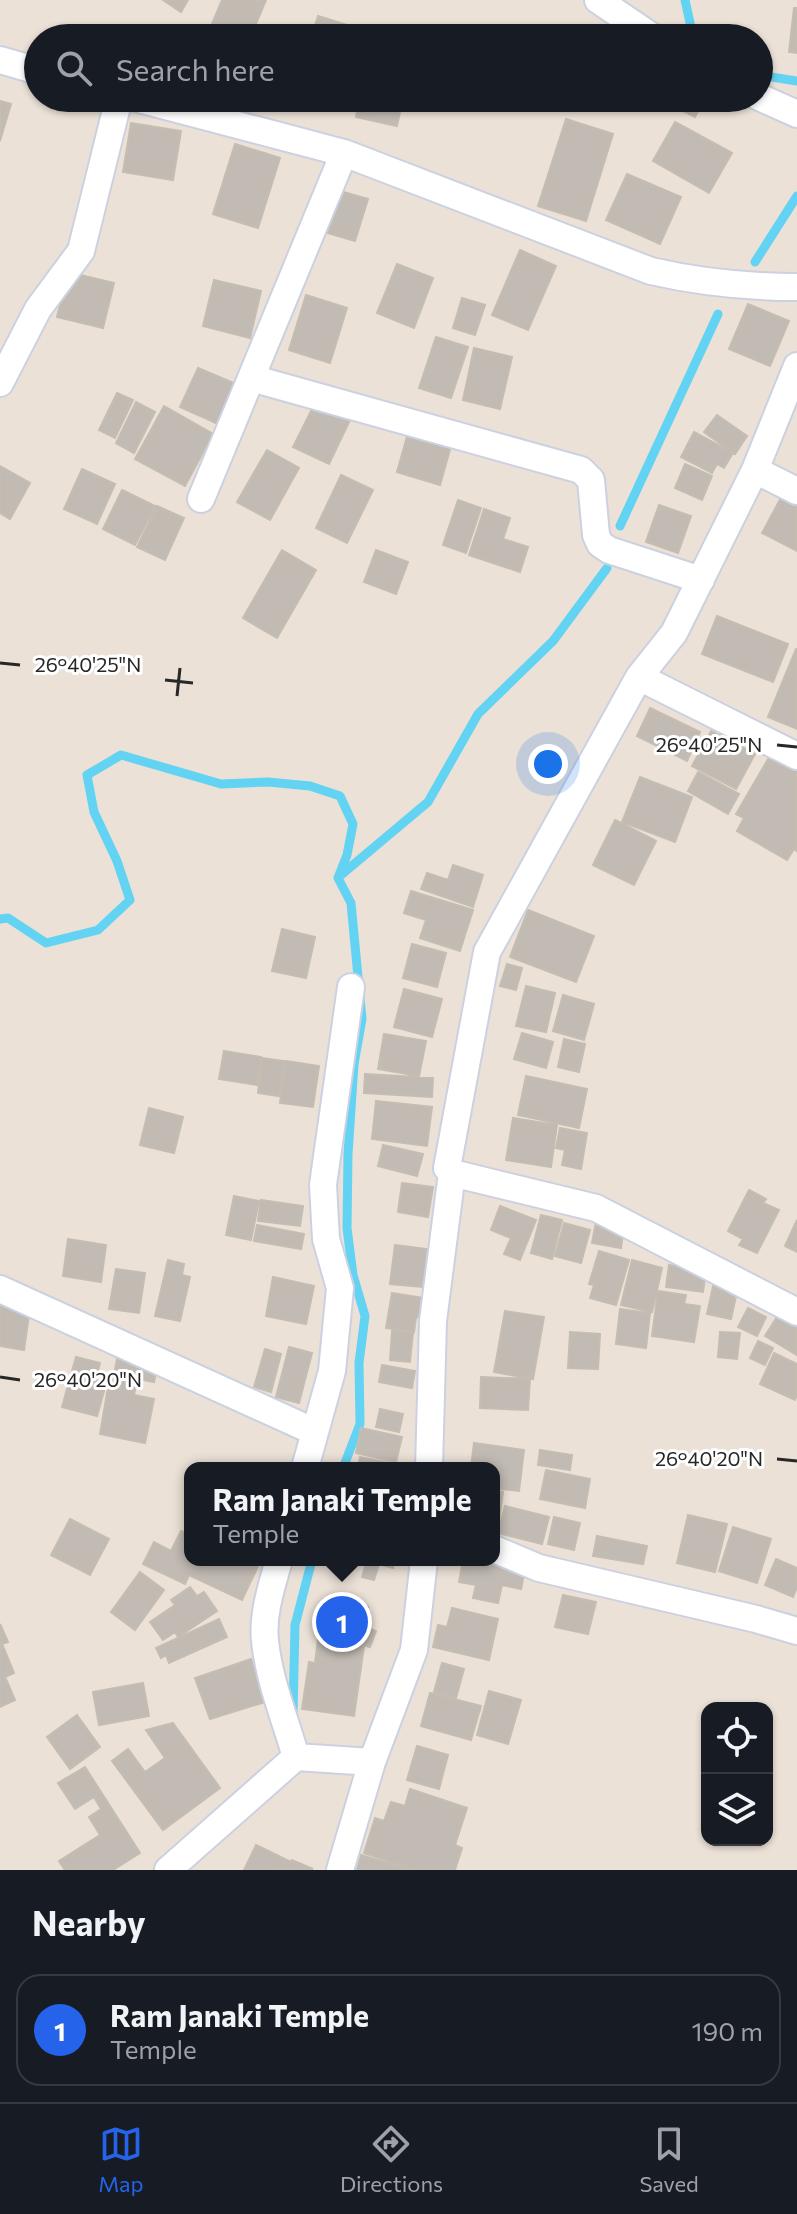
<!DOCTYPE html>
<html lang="en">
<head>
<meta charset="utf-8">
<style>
	:root { --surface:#171b24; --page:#242831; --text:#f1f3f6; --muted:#9ea1a6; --line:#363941; --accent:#2563eb }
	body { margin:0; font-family:Commissioner,sans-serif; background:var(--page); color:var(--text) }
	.controls { position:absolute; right:24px; bottom:24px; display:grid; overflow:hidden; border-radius:16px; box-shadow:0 2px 6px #0004 }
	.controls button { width:72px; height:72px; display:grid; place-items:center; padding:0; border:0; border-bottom:2px solid var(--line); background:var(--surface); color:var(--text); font:40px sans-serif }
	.you { position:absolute; left:548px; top:764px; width:28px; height:28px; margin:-20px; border:6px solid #fff; border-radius:50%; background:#1a73e8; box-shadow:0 0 0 12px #1a73e833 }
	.badge { display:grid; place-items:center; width:52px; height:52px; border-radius:50%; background:var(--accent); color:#fff; font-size:26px; font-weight:700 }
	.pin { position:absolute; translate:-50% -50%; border:4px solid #fff; box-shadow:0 2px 8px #0006 }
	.popup { position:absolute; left:184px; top:1462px; width:316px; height:104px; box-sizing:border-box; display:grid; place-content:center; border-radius:16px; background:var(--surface); filter:drop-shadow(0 2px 6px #0005); font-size:26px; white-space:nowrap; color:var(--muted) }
	.popup b { font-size:30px; color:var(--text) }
	.popup::after { content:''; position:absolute; left:50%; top:100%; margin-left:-16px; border:16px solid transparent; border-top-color:var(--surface) }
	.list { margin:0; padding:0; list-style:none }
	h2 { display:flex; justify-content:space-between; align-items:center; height:104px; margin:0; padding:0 32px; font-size:34px }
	h2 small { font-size:26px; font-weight:400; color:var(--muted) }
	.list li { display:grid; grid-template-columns:52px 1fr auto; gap:24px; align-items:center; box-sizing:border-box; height:112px; margin:0 16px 16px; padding:0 16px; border:2px solid var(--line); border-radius:24px }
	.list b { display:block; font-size:30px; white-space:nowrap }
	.list p { margin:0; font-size:26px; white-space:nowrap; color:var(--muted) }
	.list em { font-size:26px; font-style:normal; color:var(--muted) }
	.icon { flex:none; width:44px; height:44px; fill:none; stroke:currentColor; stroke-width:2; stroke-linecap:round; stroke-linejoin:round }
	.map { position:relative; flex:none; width:797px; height:1870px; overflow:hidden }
	.search { position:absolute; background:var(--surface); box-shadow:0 2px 6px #0004; left:24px; right:24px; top:24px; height:88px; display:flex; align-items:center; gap:20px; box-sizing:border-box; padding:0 28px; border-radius:44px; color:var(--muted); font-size:30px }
	.sheet { height:232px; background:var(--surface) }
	nav { display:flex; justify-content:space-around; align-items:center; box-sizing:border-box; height:112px; border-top:2px solid var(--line); background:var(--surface); font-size:22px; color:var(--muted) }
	nav a { display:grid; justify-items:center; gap:4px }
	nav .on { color:var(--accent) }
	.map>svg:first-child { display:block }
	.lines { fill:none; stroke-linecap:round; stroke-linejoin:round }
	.stream { stroke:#63d3f3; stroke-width:9 }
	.building { fill:#c2bbb4; stroke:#c5bdb1; stroke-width:2 }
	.minor-casing { stroke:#ccd1e1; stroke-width:30 }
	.minor { stroke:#fff; stroke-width:26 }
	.ticks { fill:none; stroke:#272727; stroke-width:3 }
	.ticks-label { font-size:20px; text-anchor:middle; fill:#272727; stroke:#fff; stroke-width:6; stroke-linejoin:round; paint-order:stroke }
</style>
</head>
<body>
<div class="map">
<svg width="797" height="1870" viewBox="0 0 797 1870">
	<rect width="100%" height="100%" fill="#ebe1d7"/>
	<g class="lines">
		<path class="stream" d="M685,0L692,32L699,38
			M759,75L797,81
			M755,262L797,196
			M620,526L718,314
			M341,875L428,802L478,714L553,641L607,568
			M0,919L8,918L46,943L98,930L130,900L117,861L94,812L87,775L121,755L221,784L268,782L310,786L340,796L353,824L347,855L338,878L351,903L362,1019L354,1064L348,1154L347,1228L353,1275L365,1316L359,1363L360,1424L343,1468
			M293,1713L295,1625L312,1560"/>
	</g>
	<path class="building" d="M163,0H188L181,12Z
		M222,0H266L250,38H206Z
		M794,8H797V53L789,52Z
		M318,16L370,32L368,38H311Z
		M360,98H403L397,126L356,117Z
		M677,98H705L695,117L673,106Z
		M0,101L11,104L0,141Z
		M566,119L613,134L586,221L538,206Z
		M675,122L732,153L709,193L653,161Z
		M131,123L181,131L173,180L123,172Z
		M235,144L280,158L258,228L213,214Z
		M627,174L681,197L660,244L606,220Z
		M340,191L368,199L355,241L328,233Z
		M520,250L556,266L528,330L492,315Z
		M397,264L433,278L414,328L377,313Z
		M68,272L114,283L103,328L57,317Z
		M214,280L261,291L250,338L203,326Z
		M306,295L347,308L330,363L289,350Z
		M462,298L485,305L475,335L453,328Z
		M748,304L789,321L770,366L729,349Z
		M436,337L468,347L451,398L419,388Z
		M474,348L512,357L500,409L463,400Z
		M198,368L236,384L218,424L180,407Z
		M117,393L133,400L115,438L99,430Z
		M316,401L351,418L329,464L293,447Z
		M136,402L155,412L134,453L116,443Z
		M164,406L213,434L185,486L135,459Z
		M717,415L747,436L735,454L704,432Z
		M410,426L453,439L440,485L397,472Z
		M694,432L733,453L724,468L717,464L712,473L681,457Z
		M267,450L299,468L270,520L237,502Z
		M685,464L712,476L702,500L675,488Z
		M0,466L30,483L10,519L0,513Z
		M82,469L115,484L97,524L64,509Z
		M341,475L373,490L347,543L316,528Z
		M122,490L155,506L135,545L103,529Z
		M783,494L797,502V551L762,533Z
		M458,500L481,508L466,553L443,545Z
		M659,505L691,516L678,553L646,542Z
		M157,506L184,518L165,560L137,547Z
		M484,509L510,518L503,539L528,547L520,572L469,555Z
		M282,550L316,570L277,638L243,618Z
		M376,550L408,562L396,594L364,582Z
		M717,616L788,644L773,682L702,654Z
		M796,649H797V729L768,717Z
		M650,708L700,732L687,761L637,736Z
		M711,731L755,754L736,789L692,766Z
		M774,749L797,763V851L794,849L787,860L737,831L744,818L736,814Z
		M698,772L739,794L728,814L688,791Z
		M640,777L692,797L675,842L622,822Z
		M615,820L656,841L634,885L593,865Z
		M453,865L483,875L473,907L421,889L427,873L448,880Z
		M411,891L473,910L460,951L420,938L426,920L404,913Z
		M528,910L594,936L576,982L510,957Z
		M282,929L315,937L306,978L272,971Z
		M412,944L446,953L437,987L403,978Z
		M507,964L522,968L516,990L500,986Z
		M526,986L555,993L546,1032L516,1026Z
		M404,989L442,999L432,1037L394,1027Z
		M563,995L594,1004L584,1040L553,1031Z
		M522,1033L553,1042L546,1068L514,1059Z
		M384,1034L426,1041L419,1076L378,1069Z
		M564,1039L585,1044L579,1072L558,1067Z
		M224,1051L261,1057L257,1085L219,1079Z
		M262,1058L284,1061L279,1096L258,1093Z
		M286,1061L319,1066L313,1107L280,1103Z
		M365,1074L433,1078L432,1097L364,1093Z
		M526,1076L587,1089L579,1128L518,1115Z
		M376,1101L432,1107L427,1146L372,1139Z
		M149,1108L183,1117L174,1153L140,1145Z
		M513,1118L557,1125L551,1167L506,1160Z
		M560,1128L587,1133L581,1169L562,1165L565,1150L556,1148Z
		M383,1145L423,1154L417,1176L378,1166Z
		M402,1183L433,1187L428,1217L398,1212Z
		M749,1190L766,1199L763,1203L779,1210L757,1253L739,1245L743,1239L728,1231Z
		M234,1196L259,1201L251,1240L226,1235Z
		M261,1200L303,1206L300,1226L258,1221Z
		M500,1206L536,1220L520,1260L504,1254L511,1238L491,1230Z
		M541,1215L562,1220L552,1259L531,1253Z
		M797,1220V1252L785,1246Z
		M596,1222L624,1226L621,1248L592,1243Z
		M564,1223L590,1230L581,1263L555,1256Z
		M257,1225L304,1234L301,1249L254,1241Z
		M68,1239L106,1245L101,1282L63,1276Z
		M395,1245L427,1249L423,1287L390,1284Z
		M599,1251L629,1260L616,1305L590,1298L594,1285L589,1284Z
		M168,1260L184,1264L182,1275L190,1277L180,1321L155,1316Z
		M632,1260L662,1268L652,1312L621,1305Z
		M669,1265L706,1271L703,1292L666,1287Z
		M116,1269L145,1273L139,1313L109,1309Z
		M273,1277L314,1286L306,1324L266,1316Z
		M714,1282L738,1287L731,1319L707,1314Z
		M658,1291L686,1295L684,1304L700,1306L694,1342L652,1336Z
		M392,1293L430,1299L427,1319L416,1317L414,1332L386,1328Z
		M0,1304L30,1308L24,1350L0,1346Z
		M748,1308L766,1317L757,1336L738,1327Z
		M620,1309L650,1313L646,1348L616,1344Z
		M782,1309L797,1317V1355L765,1336Z
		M505,1311L544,1317L533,1379L494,1372Z
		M392,1331L413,1332L410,1362L390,1360Z
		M570,1332L600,1334L598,1369L568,1368Z
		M720,1332L740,1333L737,1359L718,1357Z
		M758,1341L773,1348L765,1365L750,1358Z
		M289,1347L312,1353L299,1403L276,1397Z
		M265,1349L281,1354L271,1392L254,1387Z
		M774,1353L797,1364V1394L795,1400L760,1384Z
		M118,1354L158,1363L154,1382L114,1374Z
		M76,1357L100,1363L96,1380L106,1384L97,1416L62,1407Z
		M382,1365L415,1371L412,1388L379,1382Z
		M110,1376L137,1380L134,1395L154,1399L145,1443L100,1434Z
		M481,1377L530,1379L528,1410L480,1408Z
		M380,1409L403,1414L399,1432L376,1427Z
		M361,1428L402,1437L396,1462L356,1453Z
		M474,1443L524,1450L519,1491L494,1488V1468H471Z
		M540,1450L572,1455L570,1470L538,1465Z
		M360,1457L400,1465L399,1468H358Z
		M546,1470L590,1479L585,1508L540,1499Z
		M494,1491L503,1492L499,1520L494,1519Z
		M505,1506L549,1517L542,1544L498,1533Z
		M688,1515L727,1524L715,1572L677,1563Z
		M554,1517L580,1523L574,1550L548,1544Z
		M70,1519L109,1539L90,1575L51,1555Z
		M733,1527L771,1539L757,1583L719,1571Z
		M181,1531L190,1535V1560H261L242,1600L189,1575L185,1584L143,1564L154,1542L171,1551Z
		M597,1536L647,1546L643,1564L593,1556Z
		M776,1559L797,1568V1587L793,1597L765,1585Z
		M367,1560H395L393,1568L379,1564L374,1580L362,1577Z
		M463,1560H483L525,1569L521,1589L502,1585L498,1603L473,1598L476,1585L459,1582Z
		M140,1572L164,1590L135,1630L111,1612Z
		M190,1587L197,1596L204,1592L217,1611L178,1637L175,1632L163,1640L150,1622L175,1605L171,1600Z
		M563,1595L596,1602L588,1634L555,1627Z
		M341,1599L368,1607L362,1626L376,1631L370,1647L322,1633L326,1618L334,1620Z
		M452,1608L498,1619L489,1660L433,1647L438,1625L447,1627Z
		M219,1619L227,1637L169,1663L166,1655L161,1658L156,1648Z
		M0,1624L8,1642L2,1644L14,1673L5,1677L15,1700L0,1707Z
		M318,1639L364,1646L354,1716L302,1709L309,1662L315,1663Z
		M251,1659L265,1702L210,1719L195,1678Z
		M442,1663L464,1669L456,1698L434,1692Z
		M143,1683L149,1716L99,1725L93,1692Z
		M489,1691L521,1700L508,1744L477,1735Z
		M430,1693L481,1706L471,1740L421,1726Z
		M77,1715L100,1747L70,1769L47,1737Z
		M173,1723L220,1788L163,1830L112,1761L128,1749L145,1772L165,1758L146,1730Z
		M417,1746L448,1755L439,1789L407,1780Z
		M85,1767L140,1853L113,1870H65L59,1861L100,1835L89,1817L101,1809L94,1797L75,1809L58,1783Z
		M410,1789L467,1808L455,1845L462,1848L455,1870H415L364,1853L375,1818L384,1821L391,1802L405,1806Z
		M256,1845L291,1862L292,1860L313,1869L244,1870Z
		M361,1855L410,1870H357Z"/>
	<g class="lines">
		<g class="minor-casing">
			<path id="minor" d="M598,0L654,38
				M0,60L38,71
				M759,97L797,114
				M135,98L344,153L651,271C699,282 748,287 797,287
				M251,378L581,470L591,480L596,535L600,544L609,550L701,580
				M0,383L38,309L81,251L119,98
				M755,470L797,491
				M201,499L344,153
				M639,677L797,756
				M452,1173L596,1208L797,1312
				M0,1289L315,1432
				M305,1468L332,1371L340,1288L326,1239L323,1185L351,987
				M429,1468L433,1321L452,1173L447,1168L487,952L639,677L674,633L755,470L797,366
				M494,1549L539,1568L756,1619L797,1631
				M279,1560C272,1585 262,1614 265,1641C269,1680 285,1719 296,1757
				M168,1870L296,1757L372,1762
				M340,1870L372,1762L414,1650L424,1560"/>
		</g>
		<use href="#minor" class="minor"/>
	</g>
	<path class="ticks" d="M0,663L20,665M165,680L193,683M177,696L180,668M777,745L797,747M0,1377L20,1380M777,1459L797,1461"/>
	<g class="ticks-label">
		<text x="88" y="672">26°40'25"N</text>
		<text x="709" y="752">26°40'25"N</text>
		<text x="88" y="1387">26°40'20"N</text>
		<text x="709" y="1466">26°40'20"N</text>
	</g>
</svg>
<div class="controls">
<button><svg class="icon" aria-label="locate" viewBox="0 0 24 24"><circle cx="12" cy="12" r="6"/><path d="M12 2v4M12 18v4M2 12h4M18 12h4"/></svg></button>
<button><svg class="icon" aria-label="layers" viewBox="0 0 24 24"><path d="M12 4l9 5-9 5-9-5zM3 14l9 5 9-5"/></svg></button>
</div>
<div class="you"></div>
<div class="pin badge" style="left:342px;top:1622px">1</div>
<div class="popup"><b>Ram Janaki Temple</b>Temple</div>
<div class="search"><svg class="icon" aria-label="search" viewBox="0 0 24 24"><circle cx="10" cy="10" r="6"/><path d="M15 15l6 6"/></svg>Search here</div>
</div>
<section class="sheet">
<h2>Nearby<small></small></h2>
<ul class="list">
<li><span class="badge">1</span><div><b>Ram Janaki Temple</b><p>Temple</p></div><em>190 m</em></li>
</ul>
</section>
<nav>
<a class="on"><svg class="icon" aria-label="map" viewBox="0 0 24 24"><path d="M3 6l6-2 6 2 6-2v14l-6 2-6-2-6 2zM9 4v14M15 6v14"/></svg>Map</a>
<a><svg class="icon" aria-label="directions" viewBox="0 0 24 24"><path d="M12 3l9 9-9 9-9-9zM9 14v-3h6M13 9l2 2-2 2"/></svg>Directions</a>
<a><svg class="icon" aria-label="saved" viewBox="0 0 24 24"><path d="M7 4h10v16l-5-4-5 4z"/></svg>Saved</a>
</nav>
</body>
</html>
